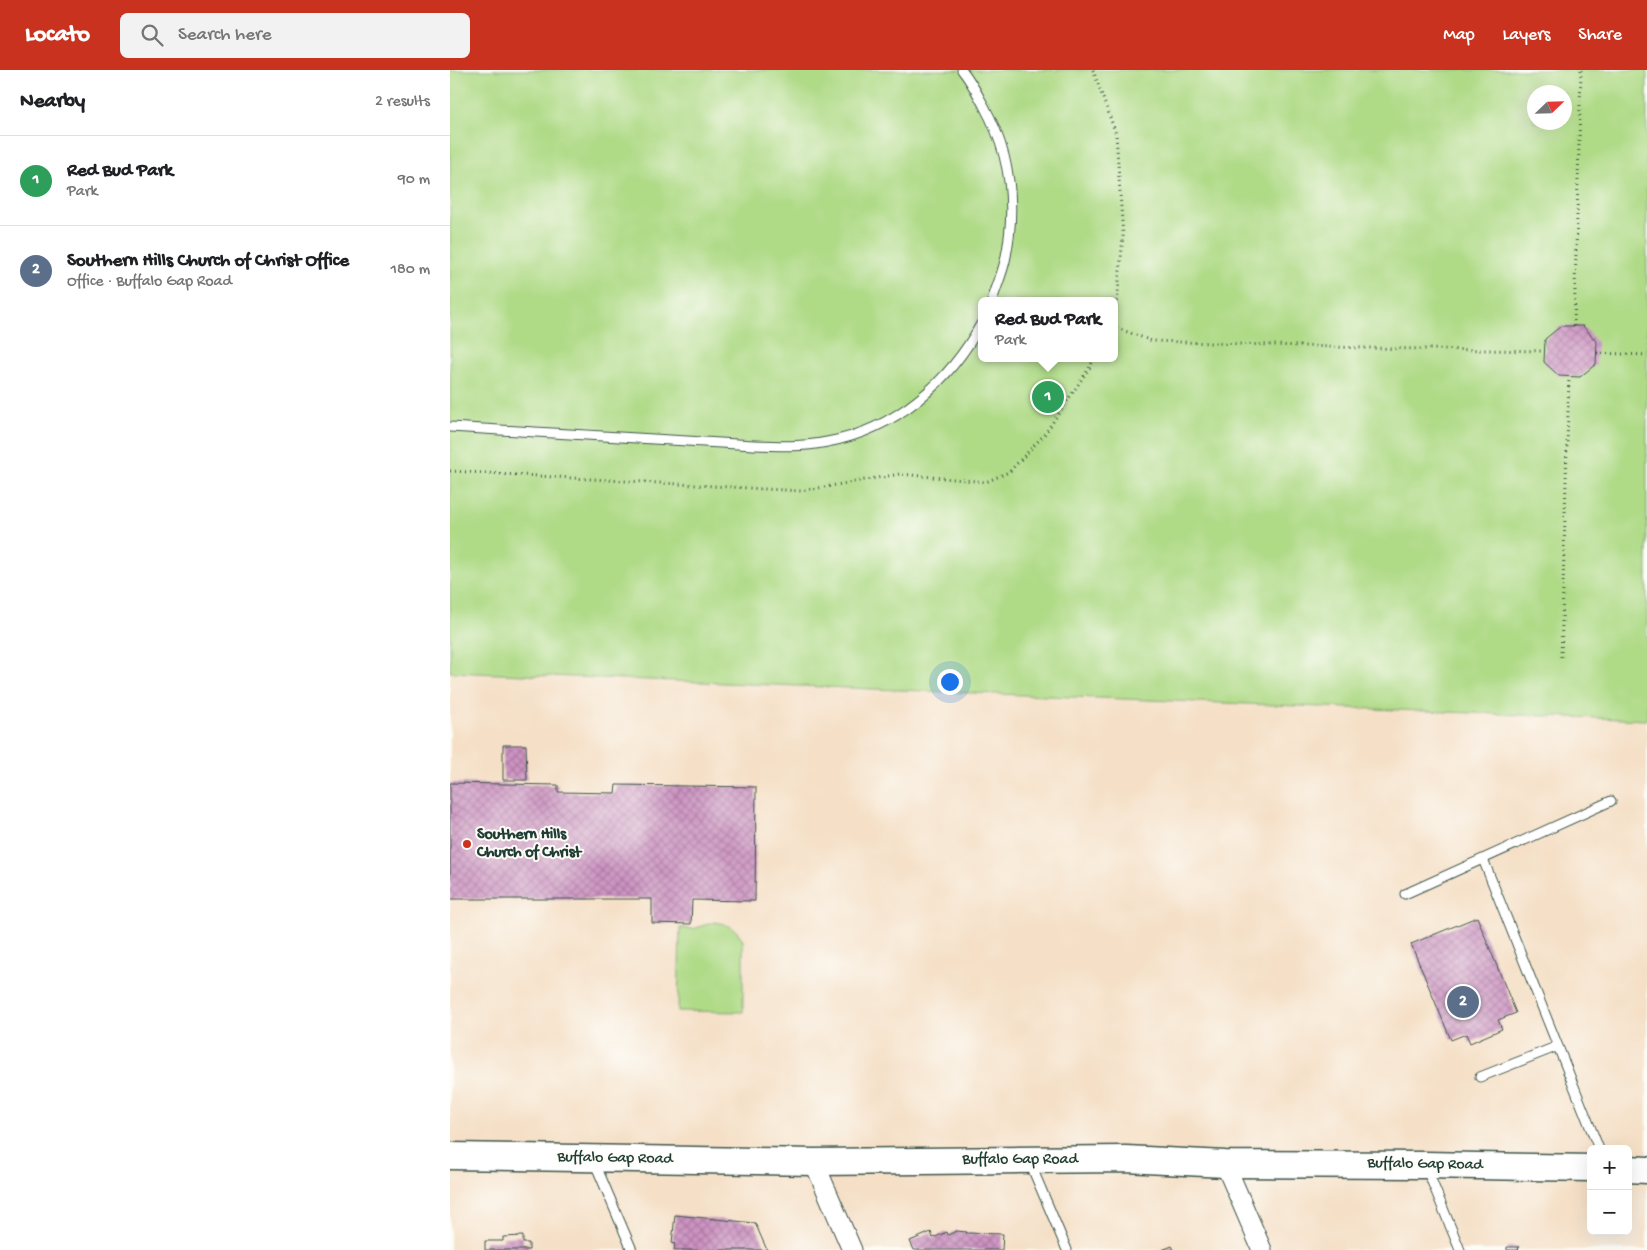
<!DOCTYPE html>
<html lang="en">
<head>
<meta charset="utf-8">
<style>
	:root { --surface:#fff; --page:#f2f2f2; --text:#202124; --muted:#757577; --line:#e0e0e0; --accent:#c8321e }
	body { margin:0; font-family:"Gochi Hand",sans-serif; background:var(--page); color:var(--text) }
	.controls { position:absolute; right:15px; bottom:15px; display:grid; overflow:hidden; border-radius:8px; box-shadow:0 5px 20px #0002 }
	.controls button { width:45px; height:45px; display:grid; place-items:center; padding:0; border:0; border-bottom:1px solid var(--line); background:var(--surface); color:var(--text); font:25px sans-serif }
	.compass { position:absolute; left:1077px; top:15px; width:45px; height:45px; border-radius:50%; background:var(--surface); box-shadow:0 5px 20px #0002; rotate:67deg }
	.you { position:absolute; left:499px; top:611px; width:18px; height:18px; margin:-12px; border:4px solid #fff; border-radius:50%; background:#1a73e8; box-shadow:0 0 0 8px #1a73e833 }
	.badge { display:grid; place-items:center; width:32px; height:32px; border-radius:50%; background:var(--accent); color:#fff; font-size:16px; font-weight:700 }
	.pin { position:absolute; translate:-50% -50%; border:2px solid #fff; box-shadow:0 1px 5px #0006 }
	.popup { position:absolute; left:528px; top:227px; width:140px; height:65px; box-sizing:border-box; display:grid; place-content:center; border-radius:8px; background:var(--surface); filter:drop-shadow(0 1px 4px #0005); font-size:16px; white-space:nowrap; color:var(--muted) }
	.popup b { font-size:19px; color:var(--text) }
	.popup::after { content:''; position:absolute; left:50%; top:100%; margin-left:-10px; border:10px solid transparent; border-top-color:var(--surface) }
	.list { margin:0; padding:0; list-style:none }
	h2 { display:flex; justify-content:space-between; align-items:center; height:65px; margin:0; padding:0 20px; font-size:21px }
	h2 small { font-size:16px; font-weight:400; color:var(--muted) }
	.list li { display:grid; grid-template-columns:32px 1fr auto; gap:15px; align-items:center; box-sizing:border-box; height:90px; padding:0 20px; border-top:1px solid var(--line) }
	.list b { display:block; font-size:19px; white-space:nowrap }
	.list p { margin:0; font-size:16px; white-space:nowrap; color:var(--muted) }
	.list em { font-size:16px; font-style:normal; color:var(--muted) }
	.icon { flex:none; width:28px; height:28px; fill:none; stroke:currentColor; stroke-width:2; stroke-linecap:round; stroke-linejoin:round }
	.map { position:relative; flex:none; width:1197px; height:1180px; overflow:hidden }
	header { display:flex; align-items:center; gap:30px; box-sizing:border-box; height:70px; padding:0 25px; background:var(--accent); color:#fff }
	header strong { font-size:24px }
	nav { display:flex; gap:28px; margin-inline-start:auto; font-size:18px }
	.search { width:350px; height:45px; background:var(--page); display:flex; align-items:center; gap:12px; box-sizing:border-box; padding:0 18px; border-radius:8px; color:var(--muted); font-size:19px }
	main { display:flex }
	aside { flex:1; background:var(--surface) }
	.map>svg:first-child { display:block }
	.green { fill:#afda86; stroke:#678c5d; fill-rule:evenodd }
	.building { fill:url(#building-cross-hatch) }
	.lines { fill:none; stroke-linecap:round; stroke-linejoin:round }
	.service-casing { stroke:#3f554a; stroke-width:11 }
	.minor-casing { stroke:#3f554a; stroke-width:21 }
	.secondary-casing { stroke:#3f554a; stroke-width:29 }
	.path { stroke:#3f554a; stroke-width:3; stroke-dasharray:1 4; stroke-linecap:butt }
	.service { stroke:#fff; stroke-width:9 }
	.minor { stroke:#fff; stroke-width:19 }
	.secondary { stroke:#fff; stroke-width:26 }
	.poi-dot { fill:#c8321e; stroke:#fdfcf7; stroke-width:2 }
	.labels { text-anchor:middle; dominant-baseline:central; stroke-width:4; stroke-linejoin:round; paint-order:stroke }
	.poi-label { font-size:16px; font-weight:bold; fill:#1f3d34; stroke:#fdfcf7; text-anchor:start }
	.street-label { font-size:16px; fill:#1f3d34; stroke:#fdfcf7 }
</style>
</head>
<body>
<header>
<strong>Locato</strong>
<div class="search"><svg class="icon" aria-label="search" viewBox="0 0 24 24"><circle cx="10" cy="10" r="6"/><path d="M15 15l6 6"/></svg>Search here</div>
<nav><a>Map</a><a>Layers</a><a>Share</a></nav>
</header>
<main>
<aside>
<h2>Nearby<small>2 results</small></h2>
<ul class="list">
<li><span class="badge" style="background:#2e9e5b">1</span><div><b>Red Bud Park</b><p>Park</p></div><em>90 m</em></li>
<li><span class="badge" style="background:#5c6f8a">2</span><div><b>Southern Hills Church of Christ Office</b><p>Office · Buffalo Gap Road</p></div><em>180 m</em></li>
</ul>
</aside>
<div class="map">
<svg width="1197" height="1180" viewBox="0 0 1197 1180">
	<defs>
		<pattern id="building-cross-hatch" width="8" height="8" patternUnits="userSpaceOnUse" patternTransform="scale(1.25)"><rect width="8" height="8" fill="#cd93c2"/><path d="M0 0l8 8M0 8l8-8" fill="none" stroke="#a6799e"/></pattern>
	</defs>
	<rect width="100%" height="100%" fill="#fdfcf7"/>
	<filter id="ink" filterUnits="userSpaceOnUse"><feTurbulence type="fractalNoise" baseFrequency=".02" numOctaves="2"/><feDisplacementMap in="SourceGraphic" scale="10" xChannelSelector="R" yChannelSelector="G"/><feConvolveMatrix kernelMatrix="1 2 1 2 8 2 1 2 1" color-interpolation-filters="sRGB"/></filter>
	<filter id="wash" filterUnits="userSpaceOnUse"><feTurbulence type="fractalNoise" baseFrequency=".0096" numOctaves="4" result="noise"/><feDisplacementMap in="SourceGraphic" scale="20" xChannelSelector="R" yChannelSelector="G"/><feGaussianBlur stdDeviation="1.12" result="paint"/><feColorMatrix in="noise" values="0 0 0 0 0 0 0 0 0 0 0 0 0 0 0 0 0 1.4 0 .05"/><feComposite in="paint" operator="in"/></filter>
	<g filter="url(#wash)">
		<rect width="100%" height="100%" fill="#f5e0c7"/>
		<path class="green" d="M0,0H1197V650L0,602ZM1084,22H1114V52H1084ZM532,231H664V288H532Z
			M264,852C278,854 287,858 293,871V942L228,941L230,858L243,859Z"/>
		<g id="blocks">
			<path class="building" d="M1111,256H1133L1147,272L1146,294L1130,307L1109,306L1094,292L1095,269Z
				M53,675H76L77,710H53Z
				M0,713L108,715V722L165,723L166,715L306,717L305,831L242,830L241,854L202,853V829H0Z
				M1027,847L1066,943L1048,950L1052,959L1020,973L1016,964L1001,970L961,874Z
				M225,1145L305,1153L317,1180H224L225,1174L222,1173Z
				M506,1161L517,1162L516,1163L553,1164L552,1180H464L460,1171L481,1162L483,1168L497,1162L498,1165Z
				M73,1166V1173H79V1180H35V1171H53V1167Z
				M722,1176L724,1180H712Z
				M1057,1177H1069L1068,1180H1057Z"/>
		</g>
	</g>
	<g filter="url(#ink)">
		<use href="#blocks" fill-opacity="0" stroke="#3f554a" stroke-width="1"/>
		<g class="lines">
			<g class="service-casing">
				<path id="service" d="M512,0C521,11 527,23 534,36C561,85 567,136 555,191C552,204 546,218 542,231
					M0,357L304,375C328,376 353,377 377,372C445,360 500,312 532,252
					M1033,789L1149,1079
					M955,824L1161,731
					M1030,1007L1108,976
					M144,1091L182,1180
					M580,1093L617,1180
					M976,1097L1010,1180"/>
			</g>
			<g class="minor-casing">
				<path id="minor" d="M364,1092L402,1180
					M775,1094L812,1180"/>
			</g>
			<g class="secondary-casing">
				<path id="secondary" d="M0,1086L364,1092L676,1089L775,1094L975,1095L1141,1098
					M1178,1099L1197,1100"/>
			</g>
			<path class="path" d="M643,0L666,64L673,166L667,234L664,241
				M1124,256L1131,0
				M667,258L702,271L914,278L1094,281
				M1147,283L1197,285
				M0,401L351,421L450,404L536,412L559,402L594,365L640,297L644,288
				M1111,587L1119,306"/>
			<use href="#service" class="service"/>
			<use href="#minor" class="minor"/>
			<use href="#secondary" class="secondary"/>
		</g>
	</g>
	<circle class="poi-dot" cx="17" cy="774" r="5"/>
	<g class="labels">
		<g class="poi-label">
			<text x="27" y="765">Southern Hills<tspan x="27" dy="18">Church of Christ</tspan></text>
		</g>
		<g class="street-label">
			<text transform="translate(165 1089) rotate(1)">Buffalo Gap Road</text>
			<text x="570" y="1090">Buffalo Gap Road</text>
			<text transform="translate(975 1095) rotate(1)">Buffalo Gap Road</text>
		</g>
	</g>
</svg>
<div class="controls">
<button>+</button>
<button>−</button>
</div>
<svg class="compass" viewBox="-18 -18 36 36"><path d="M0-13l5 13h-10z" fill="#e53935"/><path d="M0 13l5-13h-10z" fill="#757577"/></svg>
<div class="you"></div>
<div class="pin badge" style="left:598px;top:327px;background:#2e9e5b">1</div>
<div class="popup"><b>Red Bud Park</b>Park</div>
<div class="pin badge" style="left:1013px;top:932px;background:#5c6f8a">2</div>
</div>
</main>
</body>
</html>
